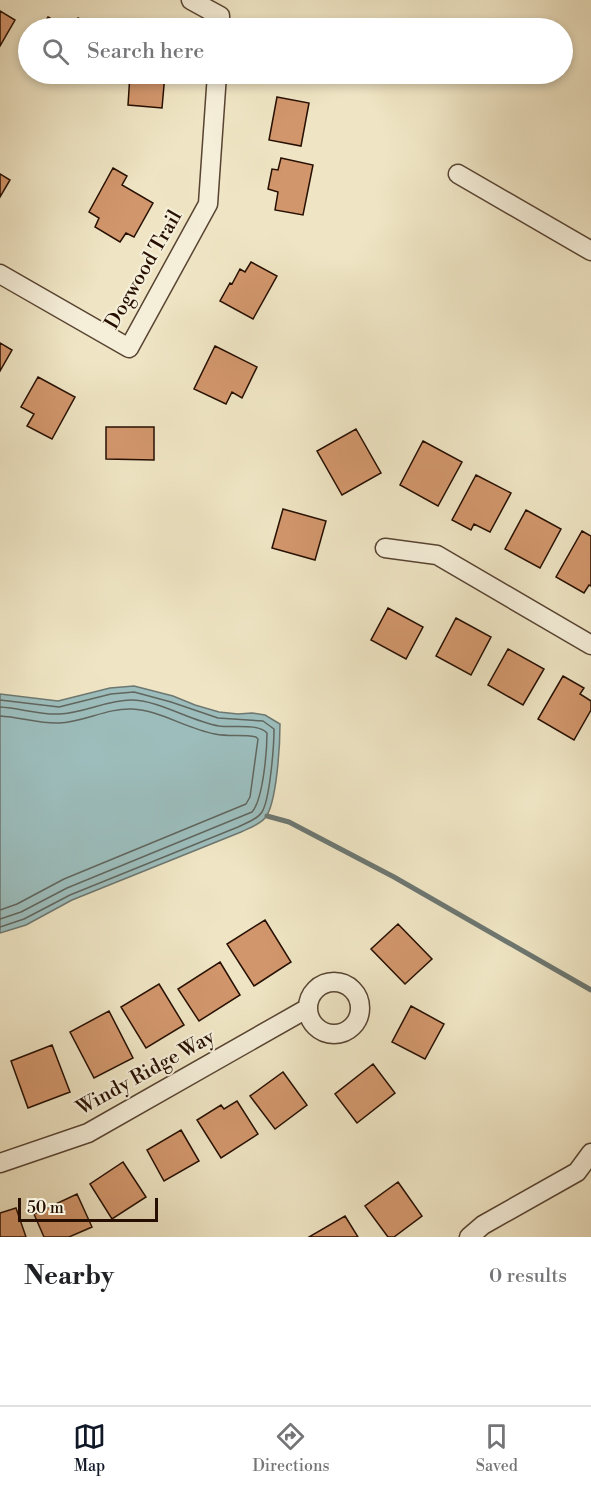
<!DOCTYPE html>
<html lang="en">
<head>
<meta charset="utf-8">
<style>
	:root { --surface:#fff; --page:#f2f2f2; --text:#202124; --muted:#757577; --line:#e0e0e0; --accent:#111827 }
	body { margin:0; font-family:"Libre Bodoni",serif; background:var(--page); color:var(--text) }
	.scale { position:absolute; left:18px; bottom:15px; width:140px; box-sizing:border-box; padding-left:6px; border:3px solid #260f01; border-top:0; font-size:16px; line-height:21px; white-space:nowrap; color:#260f01; -webkit-text-stroke:4px #f5eed9; paint-order:stroke }
	.list { margin:0; padding:0; list-style:none }
	h2 { display:flex; justify-content:space-between; align-items:center; height:78px; margin:0; padding:0 24px; font-size:26px }
	h2 small { font-size:20px; font-weight:400; color:var(--muted) }
	.icon { flex:none; width:33px; height:33px; fill:none; stroke:currentColor; stroke-width:2; stroke-linecap:round; stroke-linejoin:round }
	.map { position:relative; flex:none; width:591px; height:1237px; overflow:hidden }
	.search { position:absolute; background:var(--surface); box-shadow:0 3px 9px #0003; left:18px; right:18px; top:18px; height:66px; display:flex; align-items:center; gap:15px; box-sizing:border-box; padding:0 21px; border-radius:33px; color:var(--muted); font-size:22px }
	.sheet { height:168px; background:var(--surface) }
	nav { display:flex; justify-content:space-around; align-items:center; box-sizing:border-box; height:84px; border-top:2px solid var(--line); background:var(--surface); font-size:16px; color:var(--muted) }
	nav a { display:grid; justify-items:center; gap:3px }
	nav .on { color:var(--accent) }
	.map>svg:first-child { display:block }
	.water { fill:#9cbdbc; stroke:#6d7771; stroke-width:1.5 }
	.lines { fill:none; stroke-linecap:round; stroke-linejoin:round }
	.shore { stroke:#61665e; stroke-width:1.5 }
	.stream { stroke:#6d7771; stroke-width:5 }
	.building { fill:#d2966c; stroke:#260f01; stroke-width:1.5 }
	.street-casing { stroke:#584432; stroke-width:21 }
	.street { stroke:#f5eed9; stroke-width:18 }
	.labels { text-anchor:middle; dominant-baseline:central; stroke-width:4.5; stroke-linejoin:round; paint-order:stroke }
	.street-label { font-size:20px; fill:#260f01; stroke:#f5eed9 }
</style>
</head>
<body>
<div class="map">
<svg width="591" height="1237" viewBox="0 0 591 1237">
	<rect width="100%" height="100%" fill="#efe5c4"/>
	<filter id="stains"><feTurbulence type="fractalNoise" baseFrequency=".00333" numOctaves="4"/><feColorMatrix values="0 0 0 0 .2 0 0 0 0 .09 0 0 0 0 .02 0 0 0 .5 -.17"/></filter>
	<radialGradient id="worn" r=".72"><stop offset=".6" stop-color="#630" stop-opacity="0"/><stop offset="1" stop-color="#630" stop-opacity=".3"/></radialGradient>
	<path class="water" d="M134,686L173,696L195,705L219,712L238,714L252,713L265,715L280,724C280,743 277,804 265,818C259,825 249,828 241,832L72,900L26,925L0,933V694L58,701L110,688Z"/>
	<g class="lines">
		<path class="shore" d="M0,700L59,707L111,694L134,692L171,702L218,718L263,721L274,729C274,746 270,799 262,812C257,820 245,823 238,827L70,895L24,919L0,927
			M0,707C19,708 40,715 59,714C84,713 107,700 131,700C159,700 190,721 219,726C233,728 258,723 267,733C267,751 263,800 252,812L67,888L21,912L0,919
			M0,716C20,717 40,724 59,723C84,722 107,708 132,709C159,710 187,729 215,734C229,737 243,734 256,737L258,739L250,797L246,804L64,879L17,904L0,910"/>
		<path class="stream" d="M267,816L289,822L394,877L591,990"/>
	</g>
	<path class="building" d="M0,11L15,20L0,46Z
		M48,17L67,28H41Z
		M78,18L97,28H71Z
		M130,74H165L162,108L128,105Z
		M277,97L309,103L301,146L269,140Z
		M281,158L313,165L303,215L275,210L278,192L268,189L272,169L278,170Z
		M113,168L127,176L122,185L153,203L134,237L126,233L120,242L95,227L99,218L89,212Z
		M0,174L10,180L0,197Z
		M251,262L277,276L253,319L220,301L230,283L232,284L240,269L245,272Z
		M0,343L12,350L0,371Z
		M215,346L257,367L242,398L232,392L226,404L194,389Z
		M38,377L75,397L52,439L27,426L34,414L21,407Z
		M106,427H154V460L106,459Z
		M356,429L381,473L342,495L317,451Z
		M423,441L462,462L438,506L400,485Z
		M476,475L511,493L490,532L474,524L471,530L452,520Z
		M283,509L326,521L315,560L272,548Z
		M526,510L561,529L540,568L505,549Z
		M582,531L591,536V586L589,585L584,593L556,577Z
		M388,608L423,627L406,659L371,640Z
		M456,618L491,637L471,675L436,656Z
		M508,649L544,669L523,705L488,685Z
		M563,676L584,688L580,694L591,701V710L574,740L538,719Z
		M265,920L291,962L254,986L227,944Z
		M398,924L432,959L405,984L371,949Z
		M220,962L240,995L199,1021L178,989Z
		M159,984L184,1025L146,1048L121,1007Z
		M411,1006L444,1024L425,1059L392,1042Z
		M109,1011L133,1058L94,1078L70,1032Z
		M52,1045L70,1092L28,1108L11,1061Z
		M373,1064L395,1093L357,1123L335,1094Z
		M283,1072L307,1105L275,1129L250,1096Z
		M237,1101L258,1134L221,1158L197,1120L221,1105L224,1109Z
		M181,1130L199,1161L164,1181L147,1150Z
		M123,1162L146,1197L112,1219L90,1184Z
		M398,1182L422,1216L394,1237H388L365,1206Z
		M77,1194L92,1227L69,1237H44L34,1214Z
		M16,1208L26,1237H0V1213Z
		M345,1216L358,1237H309Z"/>
	<g class="lines">
		<g class="street-casing">
			<path id="street" d="M191,0L220,16V28
				M458,174L591,251
				M0,274L129,348L208,204L217,74
				M385,548L437,555L591,645
				M308 1008a26 26 0 1 1 52 0a26 26 0 1 1-52 0Z
				M0,1163L88,1133L308,1008
				M469,1237L483,1225L577,1172L591,1153"/>
		</g>
		<use href="#street" class="street"/>
	</g>
	<g class="labels">
		<g class="street-label">
			<text transform="translate(144 270) rotate(-60)">Dogwood Trail</text>
			<text transform="translate(146 1073) rotate(-29)">Windy Ridge Way</text>
		</g>
	</g>
	<rect width="100%" height="100%" filter="url(#stains)"/>
	<rect width="100%" height="100%" fill="url(#worn)"/>
</svg>
<div class="scale">50 m</div>
<div class="search"><svg class="icon" aria-label="search" viewBox="0 0 24 24"><circle cx="10" cy="10" r="6"/><path d="M15 15l6 6"/></svg>Search here</div>
</div>
<section class="sheet">
<h2>Nearby<small>0 results</small></h2>
<ul class="list">
</ul>
</section>
<nav>
<a class="on"><svg class="icon" aria-label="map" viewBox="0 0 24 24"><path d="M3 6l6-2 6 2 6-2v14l-6 2-6-2-6 2zM9 4v14M15 6v14"/></svg>Map</a>
<a><svg class="icon" aria-label="directions" viewBox="0 0 24 24"><path d="M12 3l9 9-9 9-9-9zM9 14v-3h6M13 9l2 2-2 2"/></svg>Directions</a>
<a><svg class="icon" aria-label="saved" viewBox="0 0 24 24"><path d="M7 4h10v16l-5-4-5 4z"/></svg>Saved</a>
</nav>
</body>
</html>
